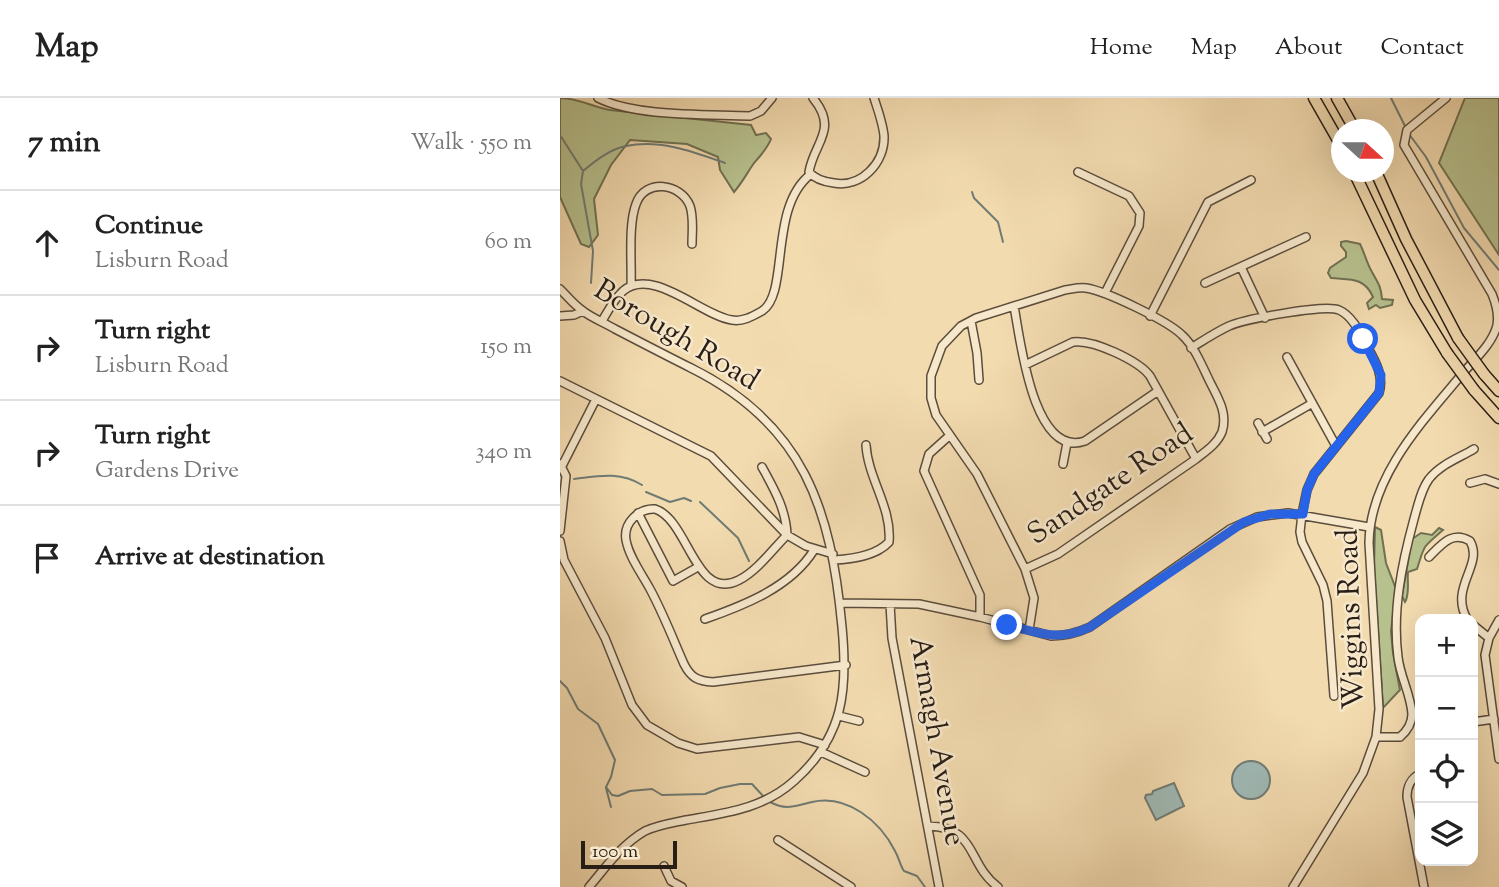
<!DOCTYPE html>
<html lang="en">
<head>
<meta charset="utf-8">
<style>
	:root { --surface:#fff; --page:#f6f6f6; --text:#222; --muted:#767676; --line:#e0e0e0 }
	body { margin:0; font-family:"Sorts Mill Goudy",serif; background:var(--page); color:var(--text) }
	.controls { position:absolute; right:21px; bottom:21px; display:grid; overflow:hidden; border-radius:14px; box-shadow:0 7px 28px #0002 }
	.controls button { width:63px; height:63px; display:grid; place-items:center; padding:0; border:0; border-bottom:2px solid var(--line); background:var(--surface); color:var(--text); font:35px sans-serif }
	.compass { position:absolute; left:771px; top:21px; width:63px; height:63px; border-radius:50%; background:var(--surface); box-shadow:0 7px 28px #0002; rotate:111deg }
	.scale { position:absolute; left:21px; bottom:18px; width:96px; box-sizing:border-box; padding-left:7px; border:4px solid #281e15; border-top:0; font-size:19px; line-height:24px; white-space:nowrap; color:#281e15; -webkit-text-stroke:5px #f7e8cc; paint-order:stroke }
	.stop { position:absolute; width:21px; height:21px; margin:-16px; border:5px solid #2563eb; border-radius:50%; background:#fff }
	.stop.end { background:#2563eb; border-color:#fff; box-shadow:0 2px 7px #0008 }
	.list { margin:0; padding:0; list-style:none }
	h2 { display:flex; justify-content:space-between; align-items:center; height:91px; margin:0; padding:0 28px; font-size:30px }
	h2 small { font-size:23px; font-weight:400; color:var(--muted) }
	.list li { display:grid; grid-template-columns:46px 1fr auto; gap:21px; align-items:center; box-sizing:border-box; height:105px; padding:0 28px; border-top:2px solid var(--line) }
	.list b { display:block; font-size:26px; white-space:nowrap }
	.list p { margin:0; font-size:23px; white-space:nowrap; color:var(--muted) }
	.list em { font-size:23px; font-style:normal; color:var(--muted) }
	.icon { flex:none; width:38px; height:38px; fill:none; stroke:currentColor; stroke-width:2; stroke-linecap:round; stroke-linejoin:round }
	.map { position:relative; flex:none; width:939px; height:789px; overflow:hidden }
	header { display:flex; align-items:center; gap:42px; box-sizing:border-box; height:98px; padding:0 35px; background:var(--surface); border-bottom:2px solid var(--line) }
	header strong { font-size:33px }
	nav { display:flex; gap:38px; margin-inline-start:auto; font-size:24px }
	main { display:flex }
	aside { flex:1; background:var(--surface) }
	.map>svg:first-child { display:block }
	.green { fill:#b7c18e; stroke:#707052; stroke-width:2 }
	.water { fill:#9fb9b5; stroke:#6f7b75; stroke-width:2 }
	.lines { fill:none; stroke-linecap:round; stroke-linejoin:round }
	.stream { stroke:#6f7b75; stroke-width:2 }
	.minor-casing { stroke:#5b4d3c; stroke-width:10 }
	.highway-casing { stroke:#281e15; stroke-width:13 }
	.minor { stroke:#f7e8cc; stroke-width:7 }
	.highway { stroke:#f3dbb0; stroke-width:10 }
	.highway-bridge-casing { stroke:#281e15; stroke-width:13; stroke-linecap:butt }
	.highway-bridge { stroke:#f3dbb0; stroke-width:10 }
	.route { stroke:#2563eb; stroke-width:9 }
	.labels { text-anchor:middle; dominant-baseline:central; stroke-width:5; stroke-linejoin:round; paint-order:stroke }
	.street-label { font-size:30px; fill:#281e15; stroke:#f7e8cc }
</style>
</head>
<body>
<header>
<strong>Map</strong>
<nav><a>Home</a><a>Map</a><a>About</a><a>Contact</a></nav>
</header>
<main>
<aside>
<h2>7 min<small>Walk · 550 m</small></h2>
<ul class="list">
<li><svg class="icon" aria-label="ahead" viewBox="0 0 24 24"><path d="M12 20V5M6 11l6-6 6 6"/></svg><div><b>Continue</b><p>Lisburn Road</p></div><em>60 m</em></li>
<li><svg class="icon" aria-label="right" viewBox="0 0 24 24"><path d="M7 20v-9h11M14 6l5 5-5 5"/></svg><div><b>Turn right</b><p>Lisburn Road</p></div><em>150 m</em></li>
<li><svg class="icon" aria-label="right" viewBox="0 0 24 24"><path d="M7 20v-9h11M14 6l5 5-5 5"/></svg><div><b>Turn right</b><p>Gardens Drive</p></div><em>340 m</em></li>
<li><svg class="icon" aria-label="arrive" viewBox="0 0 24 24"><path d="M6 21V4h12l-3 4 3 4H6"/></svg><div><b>Arrive at destination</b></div></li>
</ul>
</aside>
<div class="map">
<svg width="939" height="789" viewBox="0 0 939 789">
	<rect width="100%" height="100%" fill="#f3dbb0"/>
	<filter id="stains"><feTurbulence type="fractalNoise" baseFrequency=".00286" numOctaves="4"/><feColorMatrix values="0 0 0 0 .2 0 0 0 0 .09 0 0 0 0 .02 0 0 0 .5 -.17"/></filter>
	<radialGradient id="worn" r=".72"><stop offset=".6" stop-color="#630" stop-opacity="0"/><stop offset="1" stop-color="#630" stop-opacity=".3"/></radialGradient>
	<path class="green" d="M0,0C18,0 33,9 50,12L191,27L196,37L206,35L211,41C207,51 201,57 194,65C187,75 182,85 174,94L160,72L158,59L127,46L70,42L51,67L34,101L38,137L29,149L21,146L0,99Z
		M905,0H939V157L879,65Z
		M786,143L800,146C805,156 807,166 812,174C818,185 821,188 822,201L833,202L832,207L820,210L816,207L809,211L807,205L813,199C804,178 788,182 771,180L768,175L770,170L786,159V154L781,148V144Z
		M815,429L821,432L826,465L836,491L831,533L833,555L840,592L823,610L814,470Z
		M879,430L883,432C862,450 865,446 857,471L848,474C847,485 850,496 845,504L842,498L852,441L861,435L872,437Z"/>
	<path class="water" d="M672 682a19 19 0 1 1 38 0a19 19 0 1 1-38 0Z
		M614,685L624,708L596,722L585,700L586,697L592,696L593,693Z"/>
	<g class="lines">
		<path class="stream" d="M831,0L845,28
			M849,36L866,59L904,130L939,172
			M0,37L23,73C35,63 50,51 66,48C100,41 134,54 165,65
			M23,73L21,86L33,153L31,185
			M412,94L414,100L438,124L443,144
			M14,381C38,378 60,373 82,387
			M86,394L110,404L124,400L131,403
			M140,404L178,440L189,463
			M0,583L7,590L18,611L38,626L55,662L51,679L46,689L52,697L58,698L70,693L92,691L102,697L145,696L160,690L180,686H192L205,700
			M46,690L51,709
			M210,704C227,713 234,708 252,704C287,696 320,723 335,753C339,760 340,767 344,773L357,778L365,789"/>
		<g class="minor-casing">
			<path id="minor" d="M38,0C75,19 147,16 190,18L201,13L212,0
				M253,0C279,32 254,44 249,74C255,81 265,84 274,85C301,90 325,65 324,38C323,26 318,12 314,0
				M518,74L569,98L580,115L579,128L545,195
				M681,169L705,220
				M645,185L746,139
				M71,188C72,165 68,127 76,106C85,80 121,85 130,108C134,120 132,134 132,146
				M0,191C7,198 14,207 23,213C32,220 45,225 55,231C80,244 105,257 131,270C244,326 271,411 282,529C288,592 284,639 234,683C203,711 165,715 126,722C112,725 98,727 85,733C61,747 46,769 29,789
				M454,208C460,240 473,361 525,343L598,293
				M0,218L14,217L23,213
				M590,218L648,104L691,82
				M42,223C48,213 54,201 63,193C93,168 142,218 172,222C183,224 193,218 202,213C230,195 208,109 251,76
				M411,223L417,255L419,282
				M631,250C644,242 656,234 669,228C685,221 765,206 779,212C793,218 801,237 808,250C816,264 824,279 819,295L754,376L747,392L742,416L740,434L742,444L763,487L767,503L774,598
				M727,259L776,348
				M465,267L513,244C533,241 579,263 590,278L636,361
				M0,283L151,358L227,437L246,448L273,456
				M698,325L707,341
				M702,334L751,306
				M389,338L369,356L364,373L420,497V519
				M503,366L507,345
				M2,368L36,301
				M202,369C214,391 226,411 227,437C213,451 197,473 179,482C135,505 129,422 95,411C79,410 63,425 66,442C69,459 82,476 90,491C103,515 113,541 124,566C131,580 138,583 153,584L286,567
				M910,385L925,381L939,386
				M78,415L113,483L138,469
				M0,433L6,378L0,366
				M0,443L4,462L45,540L72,607L87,627L118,645L137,651L239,639L265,647
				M869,459C881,447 892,432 910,443C924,467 889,489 907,521
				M274,462C293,461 316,458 329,444C332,409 308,381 306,347
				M465,471L498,456L636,361C646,353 657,346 662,334C668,315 658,300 650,284C642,268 635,249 622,237C608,223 546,193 526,190C519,189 512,191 505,192L416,220L401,228L382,248L371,278V300L376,317L417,376L465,471L474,500L469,532
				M280,505L359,506L420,519L491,538C506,538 517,535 530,529L670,431L697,419L728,415L809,429
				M330,506L332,540L379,789
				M145,521C185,507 231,489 254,452
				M939,522L929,540L925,557L939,661
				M913,527L929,540
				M279,618L299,623
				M913,624L934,621
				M816,639H840C847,633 852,626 852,616C851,597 840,578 838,559C832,513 842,465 854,421C858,407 861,392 869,381C881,366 899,360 914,351
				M261,654L305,674
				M860,676C851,680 847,689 847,699L864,789
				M368,728C418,729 406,765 438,789
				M218,742L291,789
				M104,768L111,783L122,789
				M733,789L803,675L816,639L819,611L809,445C810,378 863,323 903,275C915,261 933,245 937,227C939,216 936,206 932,196L844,47L847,32L886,0"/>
		</g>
		<g class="highway-casing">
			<path id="highway" d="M754,0L782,49
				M777,0L795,32
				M794,74L855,202L887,255
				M816,74L846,141L898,240
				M924,276L939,293
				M914,292L939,320"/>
		</g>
		<use href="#minor" class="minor"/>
		<use href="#highway" class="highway"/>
		<g class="highway-bridge-casing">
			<path id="highway-bridge" d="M898,240L924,276
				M887,255L914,292"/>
		</g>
		<use href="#highway-bridge" class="highway-bridge"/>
	</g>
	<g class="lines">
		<path class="route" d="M447,527C480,535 498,544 530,529L684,424L710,416H743L747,392L754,376L819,295L821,277L803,241"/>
	</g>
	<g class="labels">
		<g class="street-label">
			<text transform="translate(116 238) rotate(31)">Borough Road</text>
			<text transform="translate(551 387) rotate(-34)">Sandgate Road</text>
			<text transform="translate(792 521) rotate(-92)">Wiggins Road</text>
			<text transform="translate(376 643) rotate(80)">Armagh Avenue</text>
		</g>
	</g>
	<rect width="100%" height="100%" filter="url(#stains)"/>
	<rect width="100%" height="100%" fill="url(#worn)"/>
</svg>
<div class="controls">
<button>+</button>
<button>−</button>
<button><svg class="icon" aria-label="locate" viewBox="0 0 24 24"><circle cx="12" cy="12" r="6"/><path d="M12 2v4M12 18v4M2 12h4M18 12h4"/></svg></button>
<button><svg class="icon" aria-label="layers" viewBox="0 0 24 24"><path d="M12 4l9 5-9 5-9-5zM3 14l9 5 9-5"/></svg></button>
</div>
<svg class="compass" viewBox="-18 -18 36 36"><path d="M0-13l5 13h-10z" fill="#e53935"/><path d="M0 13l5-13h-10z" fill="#767676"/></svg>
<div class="scale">100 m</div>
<div class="stop" style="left:803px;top:241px"></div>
<div class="stop end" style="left:447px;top:527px"></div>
</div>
</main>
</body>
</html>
